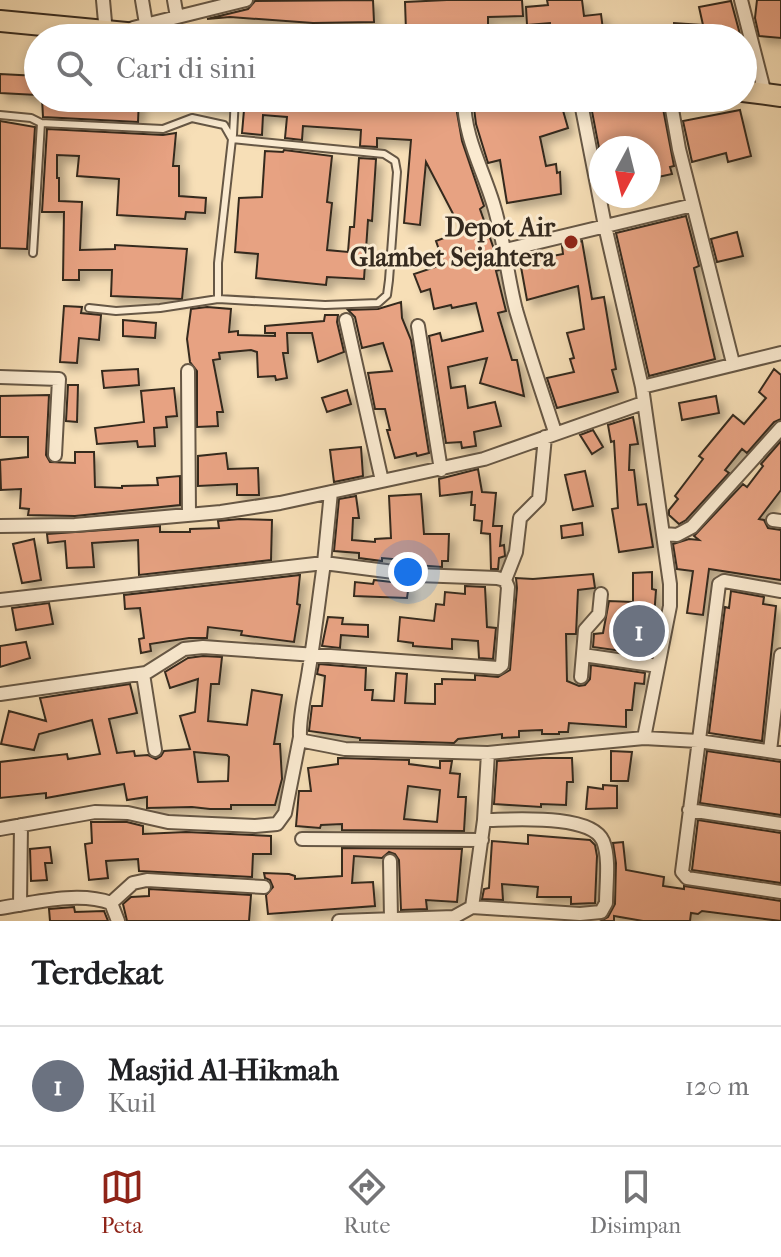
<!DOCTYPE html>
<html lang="id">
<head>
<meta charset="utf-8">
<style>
	:root { --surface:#fff; --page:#f2f2f2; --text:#202124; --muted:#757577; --line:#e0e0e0; --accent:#8f2418 }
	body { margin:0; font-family:"IM FELL French Canon",serif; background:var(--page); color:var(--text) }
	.compass { position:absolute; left:589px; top:136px; width:72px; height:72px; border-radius:50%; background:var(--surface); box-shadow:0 4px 12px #0003; rotate:187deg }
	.you { position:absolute; left:408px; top:572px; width:28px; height:28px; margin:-20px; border:6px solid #fff; border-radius:50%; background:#1a73e8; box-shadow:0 0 0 12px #1a73e833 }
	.badge { display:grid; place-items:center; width:52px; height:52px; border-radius:50%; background:var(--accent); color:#fff; font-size:26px; font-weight:700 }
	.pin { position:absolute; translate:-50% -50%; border:4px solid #fff; box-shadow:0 2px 8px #0006 }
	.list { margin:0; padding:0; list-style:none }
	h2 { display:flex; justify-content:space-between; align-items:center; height:104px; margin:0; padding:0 32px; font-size:34px }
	h2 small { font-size:26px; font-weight:400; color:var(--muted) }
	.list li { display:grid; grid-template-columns:52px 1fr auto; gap:24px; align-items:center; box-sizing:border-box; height:120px; padding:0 32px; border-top:2px solid var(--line) }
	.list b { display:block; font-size:30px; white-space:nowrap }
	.list p { margin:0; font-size:26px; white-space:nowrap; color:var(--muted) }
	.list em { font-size:26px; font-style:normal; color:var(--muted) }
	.icon { flex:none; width:44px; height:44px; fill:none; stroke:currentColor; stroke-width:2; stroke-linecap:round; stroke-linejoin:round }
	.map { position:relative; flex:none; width:781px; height:921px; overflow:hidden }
	.search { position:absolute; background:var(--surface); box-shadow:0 4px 12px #0003; left:24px; right:24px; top:24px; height:88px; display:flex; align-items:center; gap:20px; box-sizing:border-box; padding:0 28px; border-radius:44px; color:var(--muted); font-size:30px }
	.sheet { height:224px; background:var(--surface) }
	nav { display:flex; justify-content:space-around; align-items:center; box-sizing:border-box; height:112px; border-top:2px solid var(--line); background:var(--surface); font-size:22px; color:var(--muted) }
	nav a { display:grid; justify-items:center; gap:4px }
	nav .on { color:var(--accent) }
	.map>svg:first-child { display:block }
	.building { fill:#e7a282; stroke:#352a1f; stroke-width:2; fill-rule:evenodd; filter:url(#shadow) }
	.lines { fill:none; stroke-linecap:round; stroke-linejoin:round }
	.service-casing { stroke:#665745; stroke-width:10 }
	.minor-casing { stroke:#665745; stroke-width:16 }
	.trunk-casing { stroke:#352a1f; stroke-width:24 }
	.service { stroke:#faead0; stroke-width:6 }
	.minor { stroke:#faead0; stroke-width:12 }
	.trunk { stroke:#f7dfb7; stroke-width:20 }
	.poi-dot { fill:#8f2418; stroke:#faead0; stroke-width:3 }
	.labels { text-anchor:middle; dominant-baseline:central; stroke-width:6; stroke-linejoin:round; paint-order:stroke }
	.poi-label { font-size:26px; font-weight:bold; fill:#352a1f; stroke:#faead0; text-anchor:end }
</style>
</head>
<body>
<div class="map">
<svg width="781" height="921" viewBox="0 0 781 921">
	<defs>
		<filter id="shadow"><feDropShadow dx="6" dy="6" stdDeviation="4" flood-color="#0004"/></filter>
	</defs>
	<rect width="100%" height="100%" fill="#f7dfb7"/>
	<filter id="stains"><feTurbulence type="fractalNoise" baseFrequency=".0025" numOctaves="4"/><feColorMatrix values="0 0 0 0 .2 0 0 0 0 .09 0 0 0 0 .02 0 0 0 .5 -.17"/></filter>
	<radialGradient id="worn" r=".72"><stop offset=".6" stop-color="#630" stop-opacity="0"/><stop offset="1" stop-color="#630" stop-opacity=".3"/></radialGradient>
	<path class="building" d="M373,0L374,22L313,23L230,17L207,19L248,9L255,1Z
		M447,0H522L523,16L488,17V30L406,31L405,2Z
		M547,0H582L584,16L601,14L604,38H592L591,32L551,37L550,23L527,25L526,7L548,5Z
		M757,0H781V38L759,36L755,18Z
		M731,1L741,38H673L674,23L703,25L699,7Z
		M0,74L38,76L37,95L0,93Z
		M42,98H139L138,122L43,117Z
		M199,98H229L228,109L198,106Z
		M241,98H416L455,101L462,141L484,206L480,209L496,255L499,270L496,271L506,311L498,313L512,360H517L524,396L480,383L487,358L448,367L451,388L465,386L468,408L495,402L501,426L474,432L476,446L462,448L461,442L446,443L429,336L440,333L442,341L483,331L476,303L452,308L451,305L434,309L430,289L421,292L414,274L444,264L436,241L462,231L426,162L420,225L404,223L411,140L377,138V147L360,146L361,130L303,126L302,140L285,138L287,117L263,115L262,135L242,133L244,110H240Z
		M481,98H537L538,107L560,100L568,128L540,137L546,166L556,164L557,173L560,172L561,194L507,203L500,160L488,163L476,124L473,100H481Z
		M628,98L629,106L661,98L674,166L670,167L672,174L649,179V148H599L590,101Z
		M740,110L751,156L728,162L726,153L692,162L683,121Z
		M0,121L35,127L27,249L0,248Z
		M47,129L163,135L176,133L173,166H179V196L206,198L205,213L186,212L185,219L117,215L119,179L77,176L79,156L57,155V178H59V201L82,202L80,250L115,249V245L187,249L182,299L111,296L112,270H79V280H63L64,212H42Z
		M284,150L332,156L327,202L332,203L327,250L348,252L350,227H354L359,158L376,159L372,221L368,220L364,279L327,277L326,285L256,278L258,254L235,252L239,198L262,197L265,151L283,152Z
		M686,216L699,266L694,268L715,359L649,376L616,233Z
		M737,232L743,256L717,262L711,239Z
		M582,241L592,299L604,297L616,369L612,370L618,392L557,408L547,378L574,372L570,359L574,358L567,333L584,329L578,286L527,300L519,256L540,251L542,258L563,254L562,246Z
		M401,302L402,318L411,340L429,453L417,456L416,453L395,458L387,430H390L385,409H375L368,373L392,371L383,343L362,348L355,317L348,310L378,309Z
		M64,306L82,307L81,313L101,315L99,340L79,338L77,363L60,362Z
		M207,307L231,309L229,332L238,331V335L275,336V333H265V326L324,321L325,315H338L337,322L344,352L318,362L312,333H287L288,353H283L287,378L276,380L275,376L258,377L257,352L251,350L219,353L220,359L213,360L223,412H217L218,426L197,427V371L190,362L187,339L191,309Z
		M123,320L156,323L155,338L123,336Z
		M138,369L139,385L104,388L102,371Z
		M774,369L781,375V419L774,422L747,453L742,449L725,470L729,473L686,520L679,524L669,515V510L678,499L675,496L703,459L699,456L733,415L744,424L766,398L759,392Z
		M68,385H78L77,422L66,421Z
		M174,388L177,416L166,417L167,427L154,428L155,446L138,447L137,441L97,444L95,428L144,422L141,391Z
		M347,390L351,404L327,412L322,398Z
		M49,395L46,455L50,462L75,463V452H94L95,487L122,488V486L158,485L157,478L180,476V505L75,516L28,515L29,509L20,508L21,489L1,490L0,460L28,457V437H0V396Z
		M716,396L719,413L682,420L679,403Z
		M633,417L638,444L630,445L629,470H634L638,505L646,504L653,547L619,552L612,509L618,508L614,441L611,442L608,425Z
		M593,430L603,447L592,454L580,435Z
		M781,441V490L759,519L764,520L768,528L781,530V580L709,569L703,615L687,613L693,571L677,569L673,544L689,539L699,540L694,536L743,484L747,487L763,466L761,464Z
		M361,447L363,476L334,482L330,450Z
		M226,453L228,469L258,468L259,495H237V484L198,486V456Z
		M478,469L482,492L496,493L493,526H502L500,546L504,545L505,556L499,558L498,569H491L490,534L481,533L482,521L474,520L475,505H471L472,492L440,496L439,479Z
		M585,471L593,506L573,510L565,475Z
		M421,494L424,534H449L448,561H442V567L403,564V560L382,558V561L359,558V553L334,551L339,499L356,496L359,518H353L352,540L375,542V539L391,538L389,496Z
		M240,519L272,520L271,560L139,575L138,540L92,543L94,567L67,568L65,541L48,543L47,534L160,526V532H190V529L219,528L218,521Z
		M582,523L583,535L562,538L561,526Z
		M34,539L41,580L22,583L13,544Z
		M652,572V589L656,590L654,617L658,618L650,655L593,647L594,634L603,633L609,601L633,602V573Z
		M593,574L595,588L578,590L576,634H566L567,681L579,686L585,685L590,679L591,665L645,673L644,684L635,683L632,710H626V727L569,723L568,732H559V734H542V730L519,731V737L502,738V734L458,739L454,743L360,740V738L309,731L312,706H322L325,676L317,674L319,664L366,668L365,690H373L372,700L394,701L396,673L407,674L405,703L435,704V684H442V679L475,680V675L498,677L510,670L517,588L516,578L533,579Z
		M300,575L297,604L300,605L294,642L241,635L242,631L208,627L207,638H189L150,644L151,651L141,653L139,639L144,638L140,608L125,609L124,595Z
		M374,580L409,584L407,598L354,596L355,582L373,584Z
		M465,586L485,587L487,627L496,628L493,659L479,658L478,641L452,639V649L413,646V643L398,641L400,617L434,621L436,604L444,605L445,592L465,594Z
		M731,591L764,597L763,604L776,606L762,741L709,733L725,607L729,608Z
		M49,603L53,624L16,630L12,608Z
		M328,617L343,618L342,624L368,625V637L341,635L340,648L322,646Z
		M26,642L30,658L0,667V646Z
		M203,656L222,657L219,684H211L208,721L247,725L252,690L282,695L274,744H280L282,779L275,805H231V809H210L192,807L147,808V797L127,800L124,784L46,798V793L0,798V762L67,754L68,759L100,754L92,720L39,734L34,750L1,744L9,711L46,721L40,698L130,684L137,713L109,719L117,753L134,751L135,756L148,755L156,759L161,756L164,751L190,749L180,716L195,712L198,679L170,688L165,672L188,658ZM194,752L227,755L229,757L228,781L198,782Z
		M611,751L632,752L628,781H611Z
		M707,751L781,762V815L700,803Z
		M338,758L409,760V764L440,768V761H452L450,773L460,774L458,797H466L464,831L342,830V824L321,825L320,828L296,826L299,791H311L308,768L338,764ZM408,786L440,790L437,822L404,819Z
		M543,758H572L573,782H567L566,805L541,804V807L494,804L497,761Z
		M603,785L617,786V808L586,809L588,787L603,789Z
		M698,820L781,833V883L692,870Z
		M91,822H127L143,826V834L186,832L271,836V854H253L252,877L139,871L138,859L106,861L108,878L89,880L85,844L92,843Z
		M528,835L590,840L595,845L597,856L595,903L571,904V897H537L538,887L502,884L503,900L482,899L484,889L489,888L492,841L528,844Z
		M623,842L626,870L664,877L663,886L684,889V886L781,901V921L702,911L698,914L691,913L690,921H643L614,916V921H601L608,917L615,904L616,863L613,843Z
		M50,847L52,863H45L47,880L31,881L30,849Z
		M342,848L462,849L457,902L426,900L427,909L401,910L399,860L395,854L389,852L382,858L354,856L352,883L373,882L375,906L268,914L266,895L273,887L270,880L265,878L264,873L289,874L295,876V879L342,876Z
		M149,889L251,895L249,921H127L123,904L131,897L149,896Z
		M74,907L75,912L104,911L108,921H50L49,909Z"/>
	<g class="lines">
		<g class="service-casing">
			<path id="service" d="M0,115L31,118L41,123L163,129L192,118L224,125L232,139
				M233,135L235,98
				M33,253L41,123
				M89,308L116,311L160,308L218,299L325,305L378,303L387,295L389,280L397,172L395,161L384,154L232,139L218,263V299"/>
		</g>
		<g class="minor-casing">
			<path id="minor" d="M103,0L106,33
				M142,0L146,24
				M174,0L177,17
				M741,0L765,94
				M133,28L246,0
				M464,98C464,137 482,167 493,203C504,238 507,275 516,310C528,351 542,392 555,432
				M670,98L679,149L733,363
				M506,250L693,205
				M346,320L382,481
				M418,326L441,470
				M188,371L189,515
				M0,377L59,379L55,455
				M642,387L781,353
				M773,520L781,521
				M0,526L75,525L221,512L280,503L484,459L643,403
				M664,534L677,535L692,527L781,428
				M505,580L516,552L520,518L539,499L545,437
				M781,591L724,581L719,584L682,872L687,878L781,892
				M0,600L324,563L331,492
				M583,655L658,666
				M143,674L155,750
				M581,677L585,630L599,614L601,594
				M0,694L146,673L184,649L203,647L498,668L502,665L508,587L505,580L497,578L417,575L324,563C319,598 315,634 309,669C306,691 299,715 300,737L304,741L345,749L488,753
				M644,738L698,741L781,753
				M770,751L781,655
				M689,810L781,824
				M0,829L95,812L128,813L168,822L255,826L277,824L285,813L300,737
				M302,839L482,840
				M390,861L391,919
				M111,903L133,883L147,880L264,887
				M20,905L21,825
				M472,907L580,914L601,912L606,903C606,885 610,858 603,841C591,813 510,820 484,820
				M0,908C33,903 78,891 111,903L118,921
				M339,921L454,917
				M452,921L454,917L472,907L484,820L488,753L644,738L670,606V584L642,387L605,226L580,98"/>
		</g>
		<g class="trunk-casing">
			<path id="trunk" d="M0,21L179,38
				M743,91L781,96"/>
		</g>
		<use href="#service" class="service"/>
		<use href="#minor" class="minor"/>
		<use href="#trunk" class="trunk"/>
	</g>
	<circle class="poi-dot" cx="571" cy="242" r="8"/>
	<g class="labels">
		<g class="poi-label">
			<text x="555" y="227">Depot Air<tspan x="555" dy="30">Glambet Sejahtera</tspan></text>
		</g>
	</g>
	<rect width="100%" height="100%" filter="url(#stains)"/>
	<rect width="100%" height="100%" fill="url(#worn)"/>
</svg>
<svg class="compass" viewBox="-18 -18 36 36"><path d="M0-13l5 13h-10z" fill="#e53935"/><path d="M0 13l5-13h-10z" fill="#757577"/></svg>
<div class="you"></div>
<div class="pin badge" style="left:639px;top:631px;background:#6b7280">1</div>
<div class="search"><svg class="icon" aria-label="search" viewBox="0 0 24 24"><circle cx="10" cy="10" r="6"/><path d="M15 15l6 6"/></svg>Cari di sini</div>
</div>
<section class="sheet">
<h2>Terdekat<small></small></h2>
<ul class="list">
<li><span class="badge" style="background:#6b7280">1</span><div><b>Masjid Al-Hikmah</b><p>Kuil</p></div><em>120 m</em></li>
</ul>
</section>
<nav>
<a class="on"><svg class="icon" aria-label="map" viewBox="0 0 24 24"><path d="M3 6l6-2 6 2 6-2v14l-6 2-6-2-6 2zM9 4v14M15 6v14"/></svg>Peta</a>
<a><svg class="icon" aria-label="directions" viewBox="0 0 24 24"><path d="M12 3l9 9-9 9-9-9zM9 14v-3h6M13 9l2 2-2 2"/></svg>Rute</a>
<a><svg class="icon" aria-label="saved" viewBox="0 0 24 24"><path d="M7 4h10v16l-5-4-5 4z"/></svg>Disimpan</a>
</nav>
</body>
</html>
